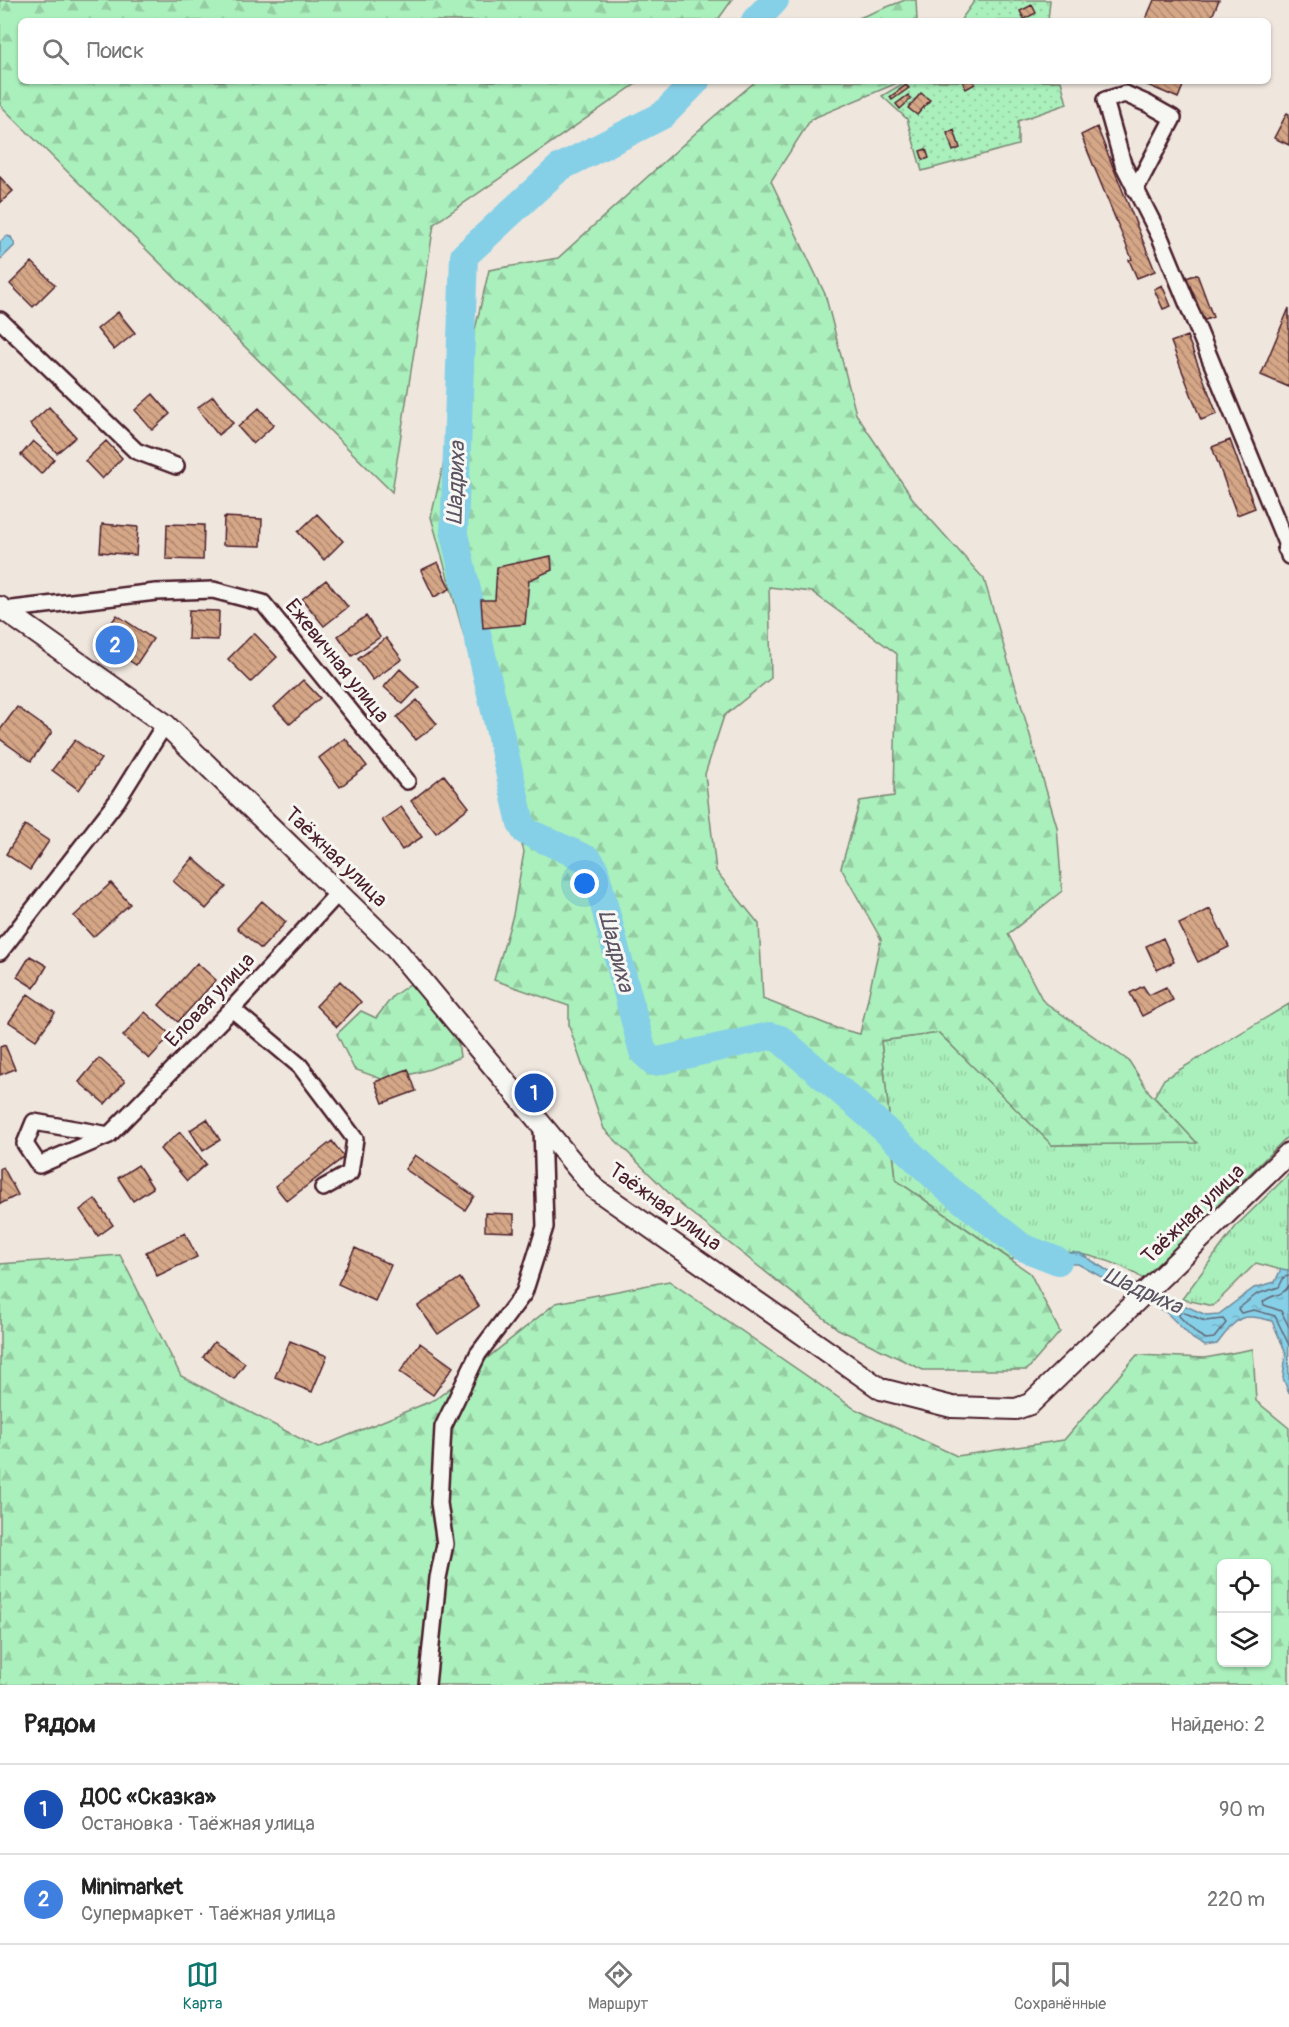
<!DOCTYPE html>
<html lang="ru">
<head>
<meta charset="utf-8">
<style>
	:root { --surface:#fff; --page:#f6f6f6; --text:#222; --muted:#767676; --line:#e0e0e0; --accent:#0f766e }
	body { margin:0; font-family:Pangolin,sans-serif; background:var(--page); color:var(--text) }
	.controls { position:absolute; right:18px; bottom:18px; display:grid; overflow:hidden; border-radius:9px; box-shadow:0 2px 4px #0004 }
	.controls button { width:54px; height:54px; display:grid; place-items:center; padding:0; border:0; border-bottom:2px solid var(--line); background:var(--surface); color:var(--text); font:30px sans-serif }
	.you { position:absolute; left:585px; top:884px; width:21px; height:21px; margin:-15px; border:4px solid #fff; border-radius:50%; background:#1a73e8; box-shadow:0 0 0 9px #1a73e833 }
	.badge { display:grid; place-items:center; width:39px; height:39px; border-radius:50%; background:var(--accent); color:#fff; font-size:20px; font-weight:700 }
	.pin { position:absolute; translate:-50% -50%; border:3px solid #fff; box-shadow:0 2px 6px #0006 }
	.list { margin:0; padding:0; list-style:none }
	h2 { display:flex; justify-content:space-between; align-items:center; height:78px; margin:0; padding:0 24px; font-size:26px }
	h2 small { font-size:20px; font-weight:400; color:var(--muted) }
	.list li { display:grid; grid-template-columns:39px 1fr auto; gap:18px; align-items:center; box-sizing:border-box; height:90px; padding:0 24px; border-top:2px solid var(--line) }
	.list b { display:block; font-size:22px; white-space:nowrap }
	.list p { margin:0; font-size:20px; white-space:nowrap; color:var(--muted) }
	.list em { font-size:20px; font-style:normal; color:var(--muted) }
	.icon { flex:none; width:33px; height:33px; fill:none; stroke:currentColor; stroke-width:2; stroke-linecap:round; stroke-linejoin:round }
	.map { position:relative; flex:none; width:1289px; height:1685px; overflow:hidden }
	.search { position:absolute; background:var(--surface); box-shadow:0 2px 4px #0004; left:18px; right:18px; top:18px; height:66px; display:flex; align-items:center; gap:15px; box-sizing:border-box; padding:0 21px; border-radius:9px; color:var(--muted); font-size:22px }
	.sheet { height:258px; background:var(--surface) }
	nav { display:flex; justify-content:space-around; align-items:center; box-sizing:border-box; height:84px; border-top:2px solid var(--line); background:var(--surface); font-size:16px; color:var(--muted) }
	nav a { display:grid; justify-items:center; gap:3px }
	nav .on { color:var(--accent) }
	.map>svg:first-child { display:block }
	.grass { fill:url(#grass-tufts); stroke:#7a8874; stroke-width:1.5 }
	.forest { fill:url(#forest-firs); stroke:#7a8874; stroke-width:1.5; fill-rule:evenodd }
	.garden { fill:url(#garden-dots); stroke:#7a8874; stroke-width:1.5 }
	.water { fill:url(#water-ripples); stroke:#6e899c; stroke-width:1.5 }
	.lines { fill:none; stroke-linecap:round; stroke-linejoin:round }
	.shore { stroke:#626676; stroke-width:1.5 }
	.river { stroke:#86d0e7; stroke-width:28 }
	.building { fill:url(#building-back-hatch); stroke:#4a1f2b; stroke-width:1.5 }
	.minor-casing { stroke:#4a1f2b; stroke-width:20 }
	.tertiary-casing { stroke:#4a1f2b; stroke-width:24 }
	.minor { stroke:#f6f6f2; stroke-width:15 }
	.tertiary { stroke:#f6f6f2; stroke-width:20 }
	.labels { text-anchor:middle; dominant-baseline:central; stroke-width:6; stroke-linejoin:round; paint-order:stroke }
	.street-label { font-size:21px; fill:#4a1f2b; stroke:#f6f6f2 }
	.water-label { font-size:22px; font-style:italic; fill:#5c5463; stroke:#f6f6f2 }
</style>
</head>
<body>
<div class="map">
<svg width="1289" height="1685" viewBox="0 0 1289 1685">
	<defs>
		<pattern id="grass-tufts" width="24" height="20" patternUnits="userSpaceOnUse" patternTransform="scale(1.5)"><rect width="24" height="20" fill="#aaf0bc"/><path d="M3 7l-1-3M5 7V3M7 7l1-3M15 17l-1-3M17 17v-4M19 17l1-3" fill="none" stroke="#94cda2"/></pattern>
		<pattern id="forest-firs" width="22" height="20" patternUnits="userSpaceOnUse" patternTransform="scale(1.5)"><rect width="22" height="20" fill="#aaf0bc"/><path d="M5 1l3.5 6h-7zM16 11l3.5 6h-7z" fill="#94cda2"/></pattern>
		<pattern id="garden-dots" width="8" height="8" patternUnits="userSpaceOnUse" patternTransform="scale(1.5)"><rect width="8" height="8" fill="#aaf0bc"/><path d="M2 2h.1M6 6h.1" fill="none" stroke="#94cda2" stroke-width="1.8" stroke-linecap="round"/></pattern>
		<pattern id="water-ripples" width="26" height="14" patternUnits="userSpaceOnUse" patternTransform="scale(1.5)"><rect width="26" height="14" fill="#86d0e7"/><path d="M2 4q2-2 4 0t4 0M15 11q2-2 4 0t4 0" fill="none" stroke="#75b2c6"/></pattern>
		<pattern id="building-back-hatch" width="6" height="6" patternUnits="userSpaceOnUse" patternTransform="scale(1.5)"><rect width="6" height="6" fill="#d5a787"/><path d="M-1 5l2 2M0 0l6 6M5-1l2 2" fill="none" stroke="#af876f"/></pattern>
	</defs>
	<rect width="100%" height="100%" fill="#efe6dd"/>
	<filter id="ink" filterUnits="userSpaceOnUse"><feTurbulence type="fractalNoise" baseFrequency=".0167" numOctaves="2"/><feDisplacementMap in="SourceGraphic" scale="12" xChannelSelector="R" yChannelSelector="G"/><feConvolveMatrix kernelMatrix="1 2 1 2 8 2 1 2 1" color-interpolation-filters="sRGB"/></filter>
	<g filter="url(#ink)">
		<path class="grass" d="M1289,1004V1135L1143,1279C1108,1253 1065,1252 1022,1247L1012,1260L896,1180L881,1041L939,1033L1053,1145L1196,1142L1154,1097L1164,1079Z
			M1289,1174V1272L1256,1263L1213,1306L1182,1299L1237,1225Z"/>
		<path class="forest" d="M0,0H732L717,21H21V81H640L434,224L392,492L0,105Z
			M905,0H916L917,21H851Z
			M756,81H902L811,119L771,181L825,294L856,414L915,502L984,579L1057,827L1062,891L1008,934L1043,1001L1129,1061L1149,1092L1197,1143L1052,1145L939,1033L881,1041L896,1180L1030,1273L1060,1332L1027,1370H923L838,1329L681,1205L604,1129L569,1026V1006L494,980L513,915L524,852L431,517L489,270L558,258L711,119ZM769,587L812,592L897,654L894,796L860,801L841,868L881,939L860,1034L836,1028L763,999L759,924L716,871L705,774L724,716L771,678Z
			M413,982L457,1034L460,1057L430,1069L387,1081L354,1069L337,1034L361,1011L376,1018L393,996Z
			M120,1255L181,1376L318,1448L436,1399L556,1303L669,1281L855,1409L957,1456L1064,1440L1137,1355L1205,1358L1253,1349L1256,1401L1289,1428V1685H0V1264ZM1222,1564H1266V1662H1222Z"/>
		<path class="garden" d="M975,0H1050L1048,21H960Z
			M907,81H1061L1067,104L1018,121V145L922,171L907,119L882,96Z"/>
		<path class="water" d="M6,236L11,237L15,245L0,260V242Z
			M1022,1247L1063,1253H1080L1111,1273L1206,1315L1219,1314L1254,1288L1275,1282L1281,1269L1288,1270L1289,1393L1283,1378L1286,1353L1272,1321C1238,1311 1237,1319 1217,1344L1205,1346L1193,1339L1167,1313L1078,1264H1051Z"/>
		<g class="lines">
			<path class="shore" d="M1289,1276L1284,1277L1279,1287L1257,1294L1238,1309L1241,1313L1254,1310L1275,1316L1289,1345
				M1289,1285C1283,1297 1271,1294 1263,1302L1264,1305L1281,1311L1289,1327
				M1180,1311L1205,1321L1223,1319L1226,1323L1214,1338L1206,1339L1197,1334L1179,1316Z"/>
			<path class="river" d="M755,21L775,0
				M696,81L663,115L559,168L464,256L454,534L521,823L525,831L589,860L594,867L643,1052L654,1062L770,1036L780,1039L870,1116L947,1188L1022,1247L1058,1261"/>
		</g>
		<path class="building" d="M1154,0H1219L1210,21H1145Z
			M1032,5L1036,13L1024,19L1020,11Z
			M962,81H974L975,84L966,89Z
			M1138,81H1185L1178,98Z
			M906,85L909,88L892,100L890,97Z
			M921,93L930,100L917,115L908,108Z
			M908,95L911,99L900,109L896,104Z
			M1287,113L1289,114V145L1274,138Z
			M1097,127L1155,271L1137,278L1129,260L1132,259L1081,135Z
			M954,130L960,148L953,151L947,133Z
			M926,149L929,158L923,160L920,151Z
			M0,177L13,191L0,203Z
			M32,262L55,285L33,307L10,284Z
			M1197,274L1213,317L1200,322L1184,279Z
			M1162,285L1171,306L1163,309L1154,289Z
			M1289,308V387L1261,375Z
			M118,312L135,333L114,350L97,329Z
			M1187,336L1217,414L1201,420L1171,342Z
			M153,394L170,414L152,430L135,410Z
			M213,396L233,423L218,435L197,408Z
			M49,407L76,437L57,453L30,424Z
			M259,408L274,425L253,444L238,427Z
			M1230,440L1255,508L1237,515L1212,447Z
			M33,441L54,459L41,474L21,455Z
			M106,441L122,458L102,479L85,461Z
			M317,514L343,541L324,560L298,532Z
			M224,517L262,519L261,546L223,545Z
			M102,524L138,527L136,555L100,552Z
			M167,524L204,525L203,560L166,559Z
			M551,556L552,570L529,580L525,624L483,628L481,600H495L497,567Z
			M438,562L450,589L434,597L421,570Z
			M326,580L348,607L324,626L302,599Z
			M189,610L219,611L218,640L188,639Z
			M117,615L153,639L136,665L99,640Z
			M366,616L380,637L352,656L338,636Z
			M254,633L277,657L251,682L228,659Z
			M386,638L402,659L373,680L358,659Z
			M400,669L419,687L403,704L384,687Z
			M303,680L320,698L290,724L274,707Z
			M417,700L437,724L416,740L397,717Z
			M17,707L52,732L31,761L0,739V730Z
			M345,738L367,766L340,787L319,758Z
			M75,740L101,759L79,790L52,770Z
			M444,775L469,807L436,833L411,801Z
			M401,807L422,837L402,850L382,820Z
			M25,825L49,841L30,870L6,854Z
			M193,858L226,887L206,909L173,881Z
			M111,883L130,904L93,937L74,916Z
			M262,901L286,922L261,949L237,928Z
			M1210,909L1229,947L1198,962L1179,924Z
			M1163,938L1174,962L1157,970L1146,946Z
			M30,956L47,966L34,988L17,977Z
			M197,963L216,980L178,1022L159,1005Z
			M340,981L361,1002L337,1027L316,1006Z
			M1143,986L1149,995L1166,987L1173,1000L1142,1016L1130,993Z
			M28,994L55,1013L36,1040L9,1022Z
			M145,1012L171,1035L149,1059L123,1036Z
			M5,1045L15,1069L0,1075V1047Z
			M99,1058L125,1081L105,1104L79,1082Z
			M408,1069L416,1091L383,1103L375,1082Z
			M207,1119L220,1140L203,1151L190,1130Z
			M180,1132L206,1164L187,1181L160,1149Z
			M332,1141L344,1157L287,1201L275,1186Z
			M415,1155L474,1196L465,1210L405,1169Z
			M138,1165L153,1188L133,1201L118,1178Z
			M3,1167L18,1195L0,1204V1169Z
			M95,1199L113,1225L98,1236L80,1210Z
			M485,1213L514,1214V1232L485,1231Z
			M185,1233L197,1257L157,1276L146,1252Z
			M355,1248L391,1265L375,1301L338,1284Z
			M460,1278L479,1306L438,1334L418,1306Z
			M290,1341L327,1356L312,1392L275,1377Z
			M214,1342L245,1363L234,1379L203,1357Z
			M420,1343L453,1367L433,1395L400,1372Z"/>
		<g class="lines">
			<g class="minor-casing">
				<path id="minor" d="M1135,190L1173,118L1148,104L1125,94L1105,100L1123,164L1160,237L1288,548L1289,556
					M0,320L136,451L176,466
					M4,610L156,592L213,590L263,603L407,781
					M0,952L117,801L165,724
					M232,1009L300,1066L355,1139L350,1173L323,1188
					M109,1135L39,1165L25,1144L34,1122L109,1135L232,1009L338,893
					M427,1685L438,1578L445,1544L439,1503L443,1427L478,1354L524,1293L545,1227L542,1126"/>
			</g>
			<g class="tertiary-casing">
				<path id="tertiary" d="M1288,548L1289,545
					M0,607L165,724L394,947L594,1188L881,1389L952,1407L1016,1409L1030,1404L1289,1153"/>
			</g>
			<use href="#minor" class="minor"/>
			<use href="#tertiary" class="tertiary"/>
		</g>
	</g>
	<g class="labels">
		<g class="street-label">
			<text transform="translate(337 661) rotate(51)">Ежевичная улица</text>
			<text transform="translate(336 857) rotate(44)">Таёжная улица</text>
			<text transform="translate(210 1000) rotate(-47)">Еловая улица</text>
			<text transform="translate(665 1207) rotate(36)">Таёжная улица</text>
			<text transform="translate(1193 1214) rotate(-44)">Таёжная улица</text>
		</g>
		<g class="water-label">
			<text transform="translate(456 483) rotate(-88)">Шадриха</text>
			<text transform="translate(616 951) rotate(75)">Шадриха</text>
			<text transform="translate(1143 1291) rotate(24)">Шадриха</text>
		</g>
	</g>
</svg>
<div class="controls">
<button><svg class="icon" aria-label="locate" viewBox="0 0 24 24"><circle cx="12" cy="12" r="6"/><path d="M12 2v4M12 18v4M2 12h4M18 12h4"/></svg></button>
<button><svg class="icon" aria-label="layers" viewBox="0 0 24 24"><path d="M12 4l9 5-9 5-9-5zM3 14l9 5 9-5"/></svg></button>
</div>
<div class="you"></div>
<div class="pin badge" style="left:534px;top:1093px;background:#1a4fb4">1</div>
<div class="pin badge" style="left:115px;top:645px;background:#3f7fe0">2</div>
<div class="search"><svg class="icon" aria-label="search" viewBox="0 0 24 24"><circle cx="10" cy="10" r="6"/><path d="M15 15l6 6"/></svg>Поиск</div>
</div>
<section class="sheet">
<h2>Рядом<small>Найдено: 2</small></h2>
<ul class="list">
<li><span class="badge" style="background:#1a4fb4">1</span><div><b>ДОС «Сказка»</b><p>Остановка · Таёжная улица</p></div><em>90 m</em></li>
<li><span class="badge" style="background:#3f7fe0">2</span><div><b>Minimarket</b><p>Супермаркет · Таёжная улица</p></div><em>220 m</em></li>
</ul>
</section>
<nav>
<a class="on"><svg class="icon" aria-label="map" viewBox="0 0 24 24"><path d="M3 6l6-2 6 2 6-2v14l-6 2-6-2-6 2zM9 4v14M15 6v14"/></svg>Карта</a>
<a><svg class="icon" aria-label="directions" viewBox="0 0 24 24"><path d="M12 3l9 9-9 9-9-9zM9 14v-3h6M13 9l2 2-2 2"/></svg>Маршрут</a>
<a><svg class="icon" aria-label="saved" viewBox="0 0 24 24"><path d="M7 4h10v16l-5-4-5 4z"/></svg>Сохранённые</a>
</nav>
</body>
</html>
